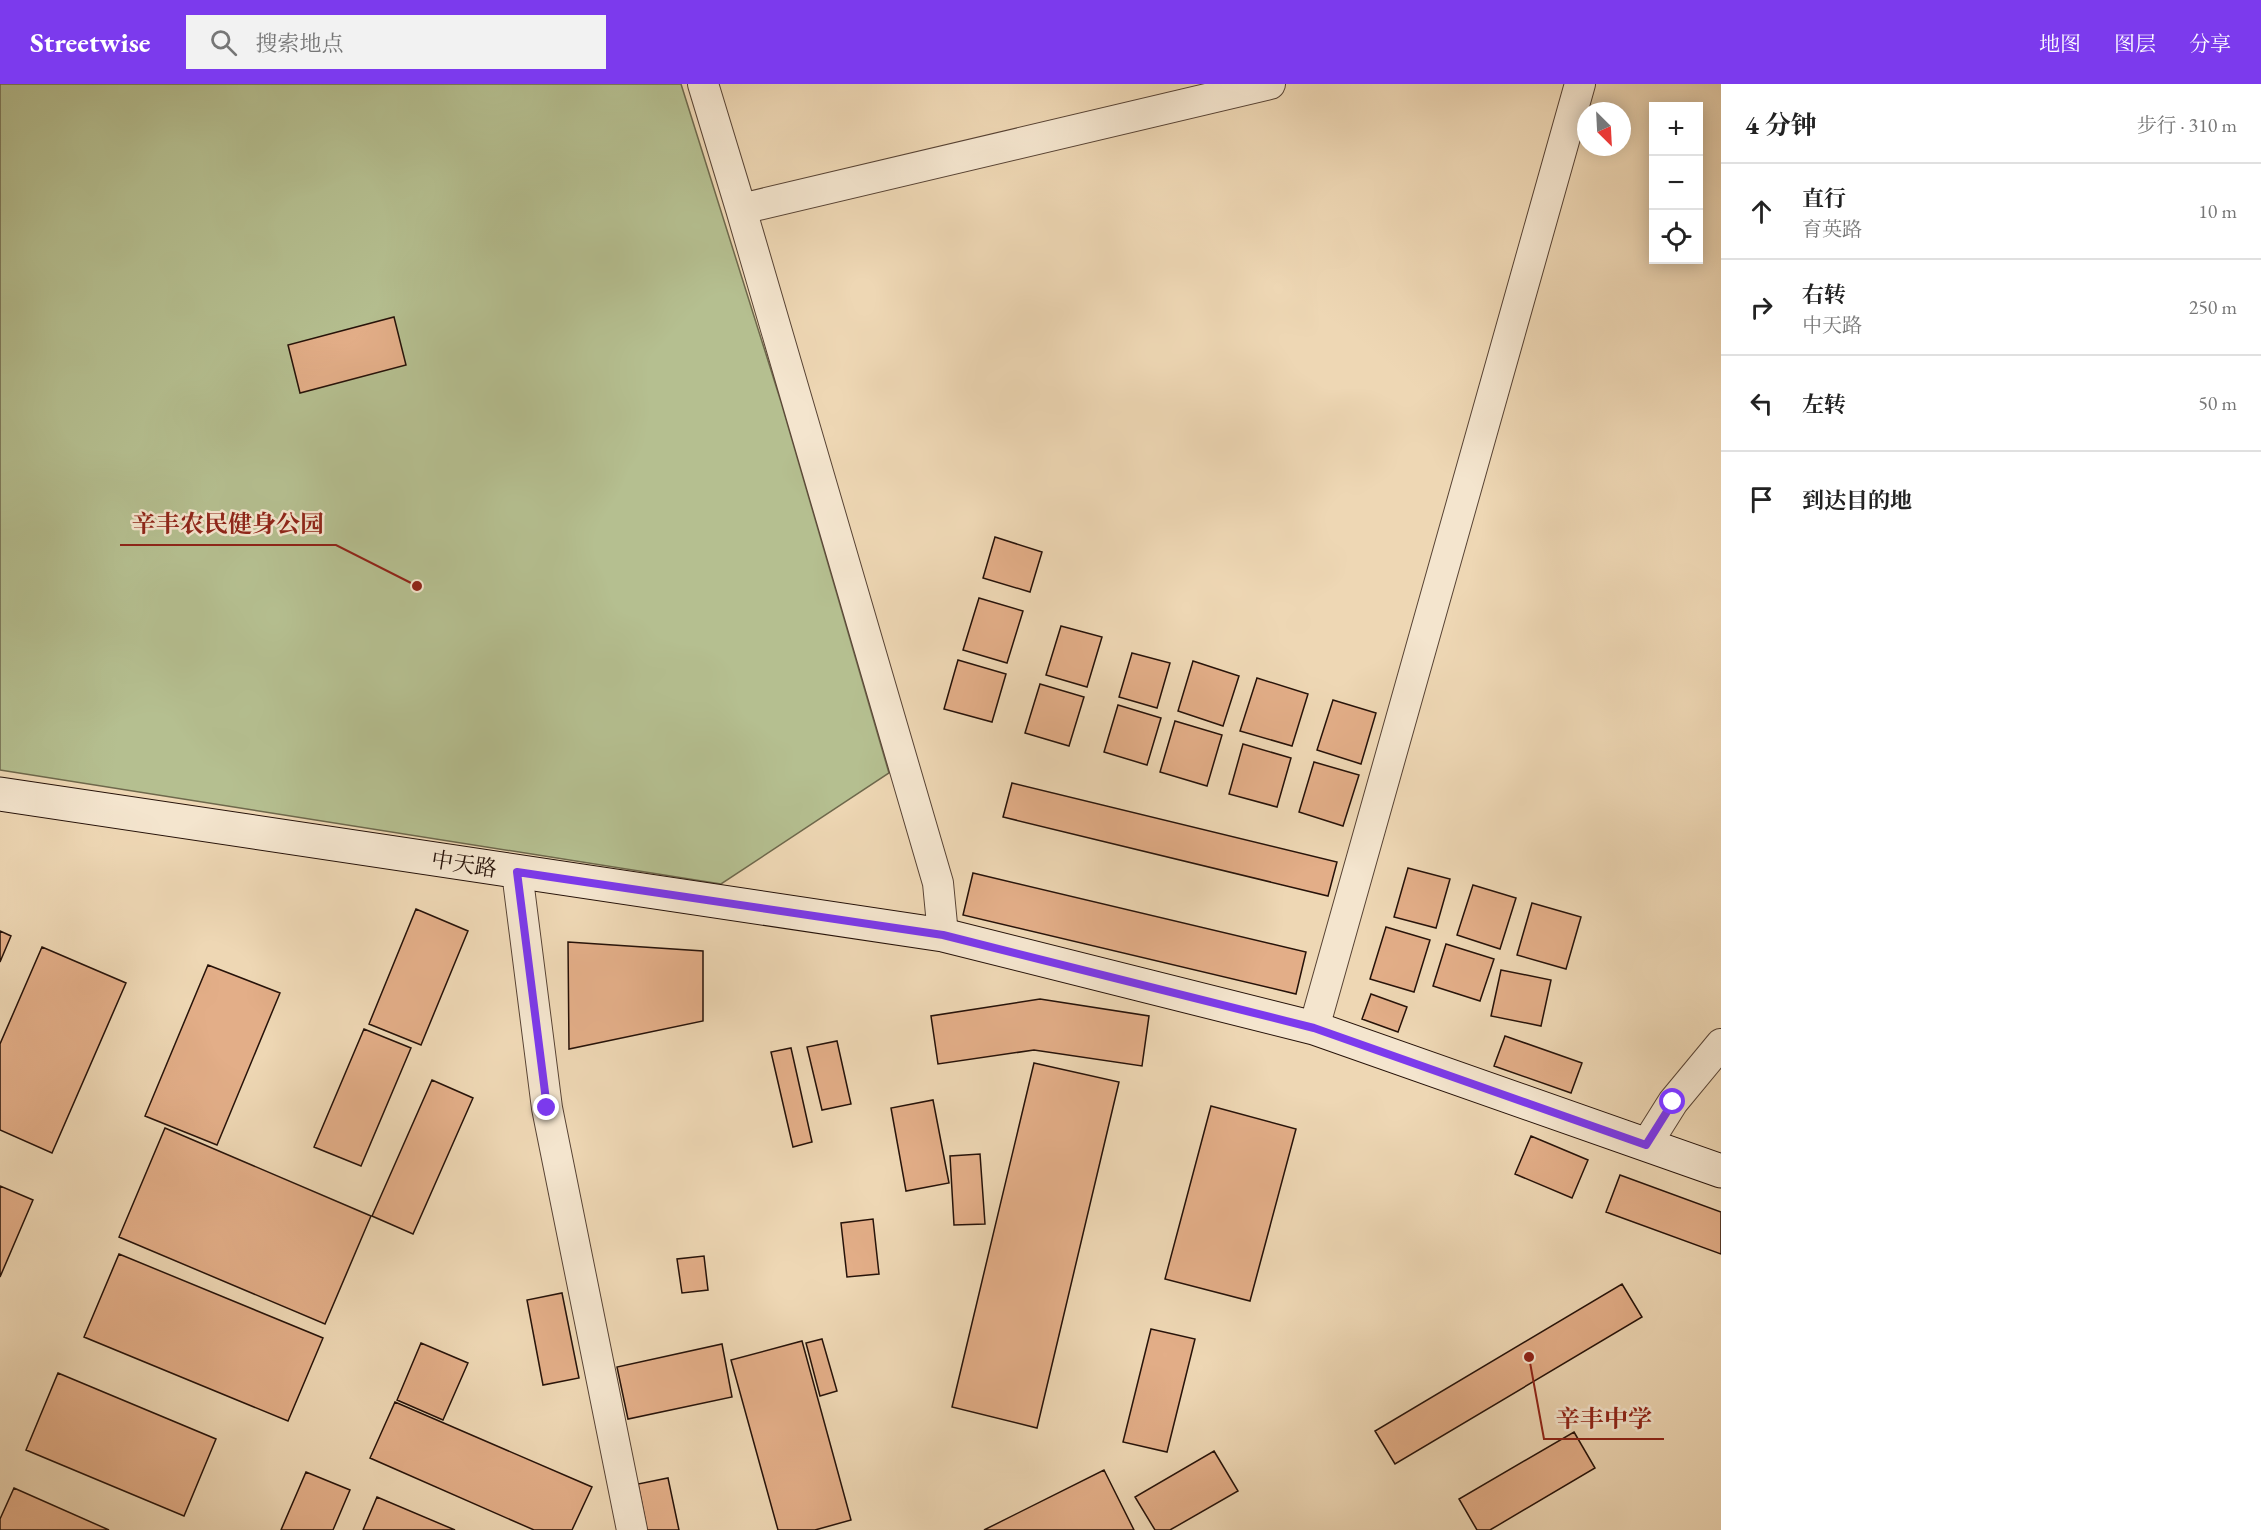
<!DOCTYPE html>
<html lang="zh">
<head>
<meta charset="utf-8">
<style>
	:root { --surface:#fff; --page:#f2f2f2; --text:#222; --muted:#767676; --line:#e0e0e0; --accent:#7c3aed }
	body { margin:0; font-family:"EB Garamond","Noto Serif SC",serif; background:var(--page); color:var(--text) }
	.controls { position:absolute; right:18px; top:18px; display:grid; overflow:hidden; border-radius:0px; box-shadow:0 3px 15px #0003 }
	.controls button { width:54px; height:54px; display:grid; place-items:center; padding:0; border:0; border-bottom:2px solid var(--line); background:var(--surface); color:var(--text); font:30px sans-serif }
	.compass { position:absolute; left:1577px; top:18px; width:54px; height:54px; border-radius:50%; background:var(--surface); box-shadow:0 3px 15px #0003; rotate:156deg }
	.stop { position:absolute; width:18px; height:18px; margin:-14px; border:4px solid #7c3aed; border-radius:50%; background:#fff }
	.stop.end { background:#7c3aed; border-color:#fff; box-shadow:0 2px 6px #0008 }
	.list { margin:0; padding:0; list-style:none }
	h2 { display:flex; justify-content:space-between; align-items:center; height:78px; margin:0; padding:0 24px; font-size:26px }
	h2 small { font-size:20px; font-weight:400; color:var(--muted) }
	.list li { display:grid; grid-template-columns:39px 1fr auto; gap:18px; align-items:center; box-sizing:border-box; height:96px; padding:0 24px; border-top:2px solid var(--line) }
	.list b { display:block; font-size:22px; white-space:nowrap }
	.list p { margin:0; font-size:20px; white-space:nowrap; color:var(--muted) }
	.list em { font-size:20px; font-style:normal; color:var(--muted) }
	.icon { flex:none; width:33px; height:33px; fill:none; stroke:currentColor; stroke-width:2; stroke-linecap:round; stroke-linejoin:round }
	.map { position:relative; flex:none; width:1721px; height:1446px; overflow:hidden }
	header { display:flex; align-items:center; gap:36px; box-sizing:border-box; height:84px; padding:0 30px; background:var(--accent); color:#fff }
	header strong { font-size:28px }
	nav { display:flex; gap:33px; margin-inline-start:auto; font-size:21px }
	.search { width:420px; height:54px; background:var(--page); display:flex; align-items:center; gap:15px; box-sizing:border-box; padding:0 21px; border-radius:0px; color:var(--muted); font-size:22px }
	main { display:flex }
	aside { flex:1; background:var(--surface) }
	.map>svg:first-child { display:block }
	.green { fill:#b5bf90; stroke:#6e684c; stroke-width:1.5 }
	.building { fill:#e3ae88; stroke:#261209; stroke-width:1.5 }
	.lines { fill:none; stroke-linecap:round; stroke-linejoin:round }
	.minor-casing { stroke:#584334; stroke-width:32 }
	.secondary-casing { stroke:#261209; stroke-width:35 }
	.minor { stroke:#f4e5ce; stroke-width:30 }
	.secondary { stroke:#f4e5ce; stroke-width:33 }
	.route { stroke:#7c3aed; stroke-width:8 }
	.labels { text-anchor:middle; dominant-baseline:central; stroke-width:5; stroke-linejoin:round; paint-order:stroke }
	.street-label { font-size:22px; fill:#261209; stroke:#f4e5ce }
	.leader { fill:none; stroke:#8f2418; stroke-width:2 }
	.callout-dot { fill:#8f2418; stroke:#f4e5ce; stroke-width:2 }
	.callout-label { font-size:24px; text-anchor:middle; font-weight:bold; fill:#8f2418; stroke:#f4e5ce; stroke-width:5; stroke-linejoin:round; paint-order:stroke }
</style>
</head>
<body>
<header>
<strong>Streetwise</strong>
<div class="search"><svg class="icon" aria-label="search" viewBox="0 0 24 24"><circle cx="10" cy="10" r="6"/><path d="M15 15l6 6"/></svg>搜索地点</div>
<nav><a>地图</a><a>图层</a><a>分享</a></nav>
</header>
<main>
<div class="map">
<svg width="1721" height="1446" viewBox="0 0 1721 1446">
	<rect width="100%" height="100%" fill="#eed7b4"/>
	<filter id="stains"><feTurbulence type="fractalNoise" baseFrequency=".00333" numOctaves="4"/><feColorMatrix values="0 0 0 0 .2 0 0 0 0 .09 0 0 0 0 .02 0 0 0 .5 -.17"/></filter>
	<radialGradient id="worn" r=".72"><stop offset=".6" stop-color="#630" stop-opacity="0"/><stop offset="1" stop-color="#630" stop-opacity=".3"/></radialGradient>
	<path class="green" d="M0,0H681L781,318L889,689L721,800L0,686Z"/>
	<path class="building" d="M394,233L406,281L300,309L288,261Z
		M995,453L1042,468L1030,508L983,494Z
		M979,514L1023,527L1007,579L963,566Z
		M1061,542L1102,553L1087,603L1046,591Z
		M1132,569L1170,579L1157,624L1119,613Z
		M958,576L1006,590L992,638L944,625Z
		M1193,577L1239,592L1223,642L1178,627Z
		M1257,594L1308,610L1292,662L1240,647Z
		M1040,600L1084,613L1069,662L1025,649Z
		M1333,616L1376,629L1361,680L1317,666Z
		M1118,621L1161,634L1147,681L1104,668Z
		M1175,637L1222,651L1207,702L1160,688Z
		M1243,660L1291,674L1277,723L1229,710Z
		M1314,678L1359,691L1343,742L1299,728Z
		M1012,699L1337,778L1328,812L1003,733Z
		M1408,784L1450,795L1436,844L1394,833Z
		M973,789L1306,868L1296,910L963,831Z
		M1473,801L1516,814L1500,865L1457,851Z
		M1532,819L1581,833L1566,885L1517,871Z
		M416,825L468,847L421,961L369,940Z
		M1386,843L1430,856L1414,908L1370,895Z
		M0,847L11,852L0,878Z
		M568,858L703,867V937L569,965Z
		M1446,860L1494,875L1480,917L1433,902Z
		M42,863L126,899L52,1069L0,1046V960Z
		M208,881L280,909L217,1061L145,1032Z
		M1501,886L1551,896L1541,942L1491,932Z
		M1371,910L1407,923L1398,948L1362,935Z
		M1040,915L1149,932L1142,982L1034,966L938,980L931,932Z
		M364,945L411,964L361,1082L314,1063Z
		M1505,952L1582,979L1571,1009L1494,982Z
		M837,957L851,1020L822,1026L807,963Z
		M791,964L812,1058L793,1063L771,968Z
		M1034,979L1119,998L1037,1344L952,1323Z
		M432,996L473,1014L413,1150L372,1132Z
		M933,1016L949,1099L906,1107L891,1024Z
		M1211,1022L1296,1045L1250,1217L1165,1195Z
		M165,1044L371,1132L325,1240L119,1153Z
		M1531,1052L1588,1076L1572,1114L1515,1090Z
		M980,1070L985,1140L954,1141L950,1072Z
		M1620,1091L1721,1128V1170L1606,1128Z
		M0,1102L33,1116L0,1193Z
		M873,1135L879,1190L847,1193L841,1139Z
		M119,1170L323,1254L288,1337L84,1253Z
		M704,1172L708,1206L682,1209L677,1175Z
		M1622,1200L1642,1233L1395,1380L1375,1347Z
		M562,1209L579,1294L543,1301L527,1216Z
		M1151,1245L1195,1255L1167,1368L1123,1358Z
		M822,1255L837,1307L820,1312L806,1259Z
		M802,1257L851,1436L815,1446H778L731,1276Z
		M421,1259L468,1279L443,1336L397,1316Z
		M722,1260L732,1313L628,1335L617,1283Z
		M58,1289L216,1355L184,1432L26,1366Z
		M395,1318L592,1403L572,1446H534L370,1374Z
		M1574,1348L1595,1384L1490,1446H1477L1459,1415Z
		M1214,1367L1238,1407L1170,1446H1155L1135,1413Z
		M1104,1386L1134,1446H984Z
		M306,1388L350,1406L333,1446H281Z
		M668,1394L679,1446H647L638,1400Z
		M14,1404L109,1446H0V1435Z
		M377,1413L455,1446H363Z"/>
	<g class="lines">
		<g class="minor-casing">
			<path id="minor" d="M703,0L741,125L938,799L943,851
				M741,125L1270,0
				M517,788L547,1024L632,1446
				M1314,944L1580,0
				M1646,1061L1673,1018L1721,960"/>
		</g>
		<g class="secondary-casing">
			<path id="secondary" d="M0,710L943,851L1314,944L1721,1087"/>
		</g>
		<use href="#minor" class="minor"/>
		<use href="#secondary" class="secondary"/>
	</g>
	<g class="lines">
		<path class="route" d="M547,1024L517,788L943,851L1314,944L1646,1061L1673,1018"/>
	</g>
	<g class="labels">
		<g class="street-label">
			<text transform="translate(464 780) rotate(9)">中天路</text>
		</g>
	</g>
	<path class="leader" d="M417 502L336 461H120M1529 1273L1544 1355H1664"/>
	<g class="callout-dot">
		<circle cx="417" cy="502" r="6"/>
		<circle cx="1529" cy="1273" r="6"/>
	</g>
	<g class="callout-label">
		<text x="228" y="448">辛丰农民健身公园</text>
		<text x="1604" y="1343">辛丰中学</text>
	</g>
	<rect width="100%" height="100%" filter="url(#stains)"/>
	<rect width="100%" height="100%" fill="url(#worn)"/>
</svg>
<div class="controls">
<button>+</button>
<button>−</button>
<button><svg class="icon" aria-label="locate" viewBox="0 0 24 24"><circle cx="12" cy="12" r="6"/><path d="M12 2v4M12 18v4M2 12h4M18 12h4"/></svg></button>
</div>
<svg class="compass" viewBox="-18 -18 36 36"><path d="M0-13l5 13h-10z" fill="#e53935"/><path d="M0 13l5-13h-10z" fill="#767676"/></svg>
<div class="stop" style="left:1673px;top:1018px"></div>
<div class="stop end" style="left:547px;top:1024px"></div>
</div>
<aside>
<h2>4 分钟<small>步行 · 310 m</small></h2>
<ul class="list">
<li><svg class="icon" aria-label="ahead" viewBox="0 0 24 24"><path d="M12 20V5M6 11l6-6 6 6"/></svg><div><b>直行</b><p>育英路</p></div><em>10 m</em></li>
<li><svg class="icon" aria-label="right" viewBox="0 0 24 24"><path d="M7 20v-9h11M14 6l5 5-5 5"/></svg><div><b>右转</b><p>中天路</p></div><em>250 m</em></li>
<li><svg class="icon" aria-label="left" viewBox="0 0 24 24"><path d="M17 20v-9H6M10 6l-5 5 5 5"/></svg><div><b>左转</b></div><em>50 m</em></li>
<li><svg class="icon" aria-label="arrive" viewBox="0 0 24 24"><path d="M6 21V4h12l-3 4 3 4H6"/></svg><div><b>到达目的地</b></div></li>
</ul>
</aside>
</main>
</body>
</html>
